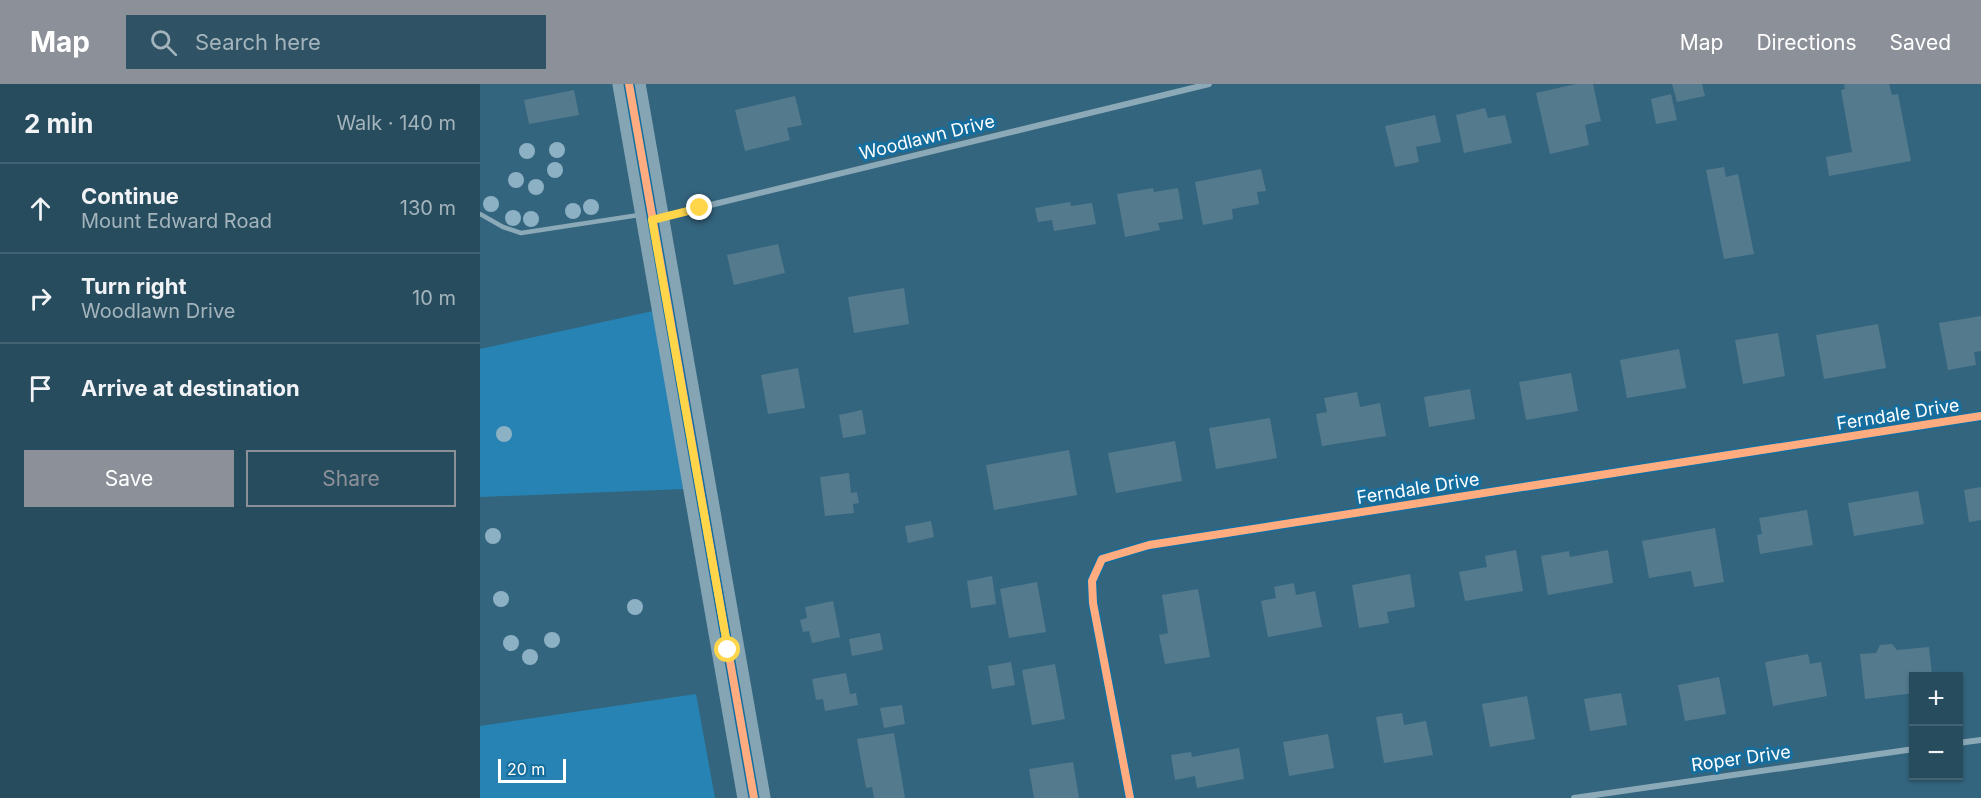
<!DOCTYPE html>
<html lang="en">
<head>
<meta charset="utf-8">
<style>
	:root { --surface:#274c5e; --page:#2f5364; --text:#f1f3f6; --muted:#a4b4bc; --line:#436373; --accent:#8c9099 }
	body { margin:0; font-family:Inter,sans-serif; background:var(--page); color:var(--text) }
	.controls { position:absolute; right:18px; bottom:18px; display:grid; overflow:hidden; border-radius:0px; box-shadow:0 2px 4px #0004 }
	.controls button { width:54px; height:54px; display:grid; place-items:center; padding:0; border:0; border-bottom:2px solid var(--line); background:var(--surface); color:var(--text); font:30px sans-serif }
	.scale { position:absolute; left:18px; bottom:15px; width:68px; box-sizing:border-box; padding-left:6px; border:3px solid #fff; border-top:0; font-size:16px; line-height:21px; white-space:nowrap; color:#fff; -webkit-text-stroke:4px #156e9e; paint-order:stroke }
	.stop { position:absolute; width:18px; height:18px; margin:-14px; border:4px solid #ffd54a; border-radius:50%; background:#fff }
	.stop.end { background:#ffd54a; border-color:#fff; box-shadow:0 2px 6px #0008 }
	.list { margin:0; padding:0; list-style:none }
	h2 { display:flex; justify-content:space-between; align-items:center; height:78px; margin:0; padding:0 24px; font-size:26px }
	h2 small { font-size:20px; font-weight:400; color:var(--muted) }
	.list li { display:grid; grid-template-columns:39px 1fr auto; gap:18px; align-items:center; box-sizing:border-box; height:90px; padding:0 24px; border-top:2px solid var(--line) }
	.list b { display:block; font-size:22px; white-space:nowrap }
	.list p { margin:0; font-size:20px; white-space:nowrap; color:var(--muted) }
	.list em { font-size:20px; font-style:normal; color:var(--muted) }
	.actions { display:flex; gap:12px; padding:18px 24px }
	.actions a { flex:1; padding:14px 0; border:2px solid var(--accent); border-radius:0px; text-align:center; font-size:21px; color:var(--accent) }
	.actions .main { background:var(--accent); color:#fff }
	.icon { flex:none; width:33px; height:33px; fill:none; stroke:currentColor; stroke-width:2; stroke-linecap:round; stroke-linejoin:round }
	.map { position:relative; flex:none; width:1501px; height:714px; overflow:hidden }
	header { display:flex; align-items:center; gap:36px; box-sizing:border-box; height:84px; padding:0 30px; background:var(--accent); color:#fff }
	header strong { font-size:28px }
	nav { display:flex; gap:33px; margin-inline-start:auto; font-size:21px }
	.search { width:420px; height:54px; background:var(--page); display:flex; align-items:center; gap:15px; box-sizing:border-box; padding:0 21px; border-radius:0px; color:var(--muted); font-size:22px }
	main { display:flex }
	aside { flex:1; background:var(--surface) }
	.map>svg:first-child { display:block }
	.green { fill:#2683b3 }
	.building { fill:#547a8e }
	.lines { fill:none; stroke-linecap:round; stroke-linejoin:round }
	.lane { stroke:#8ca9b8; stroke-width:4.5 }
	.street { stroke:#8ca9b8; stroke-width:6 }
	.secondary { stroke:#86a5b4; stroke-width:33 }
	.cycleway-casing { stroke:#156e9e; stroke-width:11 }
	.cycleway { stroke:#ffac80; stroke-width:8 }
	.tree { fill:#8db1c4 }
	.route { stroke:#ffd54a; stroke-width:8 }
	.labels { text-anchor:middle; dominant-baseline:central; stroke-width:6; stroke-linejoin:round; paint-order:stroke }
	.street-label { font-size:18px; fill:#fff; stroke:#156e9e }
</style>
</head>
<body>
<header>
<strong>Map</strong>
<div class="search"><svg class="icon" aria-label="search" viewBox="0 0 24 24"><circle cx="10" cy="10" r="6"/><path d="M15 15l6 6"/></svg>Search here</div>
<nav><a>Map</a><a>Directions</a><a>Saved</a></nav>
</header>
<main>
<aside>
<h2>2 min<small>Walk · 140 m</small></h2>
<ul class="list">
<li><svg class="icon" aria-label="ahead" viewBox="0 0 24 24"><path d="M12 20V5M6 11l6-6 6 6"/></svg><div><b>Continue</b><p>Mount Edward Road</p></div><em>130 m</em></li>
<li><svg class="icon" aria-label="right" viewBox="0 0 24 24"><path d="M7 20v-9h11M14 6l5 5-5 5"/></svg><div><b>Turn right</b><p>Woodlawn Drive</p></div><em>10 m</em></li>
<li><svg class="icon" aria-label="arrive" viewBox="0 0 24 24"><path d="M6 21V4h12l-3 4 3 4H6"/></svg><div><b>Arrive at destination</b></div></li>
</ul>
<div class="actions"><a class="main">Save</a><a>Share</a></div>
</aside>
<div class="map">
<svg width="1501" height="714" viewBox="0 0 1501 714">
	<rect width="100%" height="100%" fill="#34657e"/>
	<path class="green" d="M173,227L205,405L0,413V265Z
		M216,610L235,714H0V642Z"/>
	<path class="building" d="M1096,0H1113L1121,37L1105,41L1109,61L1070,70L1056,9Z
		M1192,0H1222L1225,12L1197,18Z
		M1364,0H1409L1412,11L1418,10L1431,77L1349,92L1346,73L1372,68L1361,6L1365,5Z
		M94,6L99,31L49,40L44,16Z
		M1191,10L1197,36L1176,40L1171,15Z
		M315,12L322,41L307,44L310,56L265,67L255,26Z
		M1005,24L1008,34L1025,31L1032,59L984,69L976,31Z
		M955,31L961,58L936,63L939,78L915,83L905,42Z
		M1244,83L1246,93L1258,90L1274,170L1244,175L1226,86Z
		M781,85L786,107L777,108L779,120L752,125L753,135L723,141L715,98Z
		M673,104L674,108L698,104L703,135L678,139L680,146L645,153L637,110Z
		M590,118L591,122L612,119L616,140L574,147L572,136L558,138L555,124Z
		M298,160L305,189L254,201L247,171Z
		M424,204L429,240L374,249L368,213Z
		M1501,232V267L1494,268L1496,281L1468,286L1459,239Z
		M1398,240L1406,284L1344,295L1336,251Z
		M1298,249L1305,292L1263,300L1255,256Z
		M1199,265L1206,304L1147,314L1140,276Z
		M318,284L325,324L288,330L281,291Z
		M1091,289L1098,327L1046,336L1039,298Z
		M990,305L995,335L949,343L944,313Z
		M877,308L880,323L900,319L906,352L842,362L836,330L847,328L844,314Z
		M382,326L386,350L363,354L359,331Z
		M790,334L797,374L736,385L729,344Z
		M695,357L702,397L636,409L628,369Z
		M589,366L597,411L514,426L506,381Z
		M369,389L371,409L377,408L379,419L373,420L374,429L345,432L340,393Z
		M1501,403V436L1489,438L1484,406Z
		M1438,407L1444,440L1374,452L1368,419Z
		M1327,426L1333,461L1280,470L1277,451L1282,450L1279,434Z
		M451,437L454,453L428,459L425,442Z
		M1235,444L1244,498L1214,503L1211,487L1169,494L1162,457Z
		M1036,466L1043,507L985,517L979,488L1007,483L1005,472Z
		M1128,466L1133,499L1068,511L1061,472L1089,467L1090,473Z
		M930,490L935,523L907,528L909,539L879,544L872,501Z
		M512,492L516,520L491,524L487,497Z
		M557,498L566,548L529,554L520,505Z
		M814,499L816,511L835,507L842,543L788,553L781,517L796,514L794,503Z
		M718,505L730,573L685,580L679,551L688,549L682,511Z
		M353,517L360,553L332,559L329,547L323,548L320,536L327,534L325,523Z
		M400,549L403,566L372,572L369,555Z
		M1412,560L1417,566L1449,563L1452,592H1434V609L1385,615L1380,570L1396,569L1400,561Z
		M1328,570L1330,580L1341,578L1347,612L1293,622L1285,578Z
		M531,578L535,601L512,605L508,582Z
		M575,580L585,635L552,641L542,586Z
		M366,589L370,610L376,609L378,621L345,627L343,615L336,616L332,595Z
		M1239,593L1246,630L1205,637L1198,601Z
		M1141,609L1147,641L1110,647L1104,615Z
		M1047,612L1055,655L1010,663L1002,620Z
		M422,621L425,640L404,644L400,624Z
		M922,629L924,641L946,637L953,671L904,679L896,633Z
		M414,649L425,714H394L392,703L386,704L377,655Z
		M848,650L854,684L809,692L803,658Z
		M759,664L764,695L717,704L715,692L695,696L691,671L711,668L712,673Z
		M593,678L599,714H554L549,685Z"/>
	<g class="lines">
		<path class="lane" d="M0,130L23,143L41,149L159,131"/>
		<path class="street" d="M181,133L729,0
			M1478,659L1501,656
			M650,714L613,519L612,497L622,475L669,461L1501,332
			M1094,714L1434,665"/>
		<path class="secondary" d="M149,0L274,714"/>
		<g class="cycleway-casing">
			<path id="cycleway" d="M149,0L274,714
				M650,714L613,519L612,497L622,475L669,461L1501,332"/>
		</g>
		<use href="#cycleway" class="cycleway"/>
	</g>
	<g class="tree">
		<circle cx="77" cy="66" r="8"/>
		<circle cx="47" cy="67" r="8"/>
		<circle cx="75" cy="86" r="8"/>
		<circle cx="36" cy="96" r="8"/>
		<circle cx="56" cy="103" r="8"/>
		<circle cx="11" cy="120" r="8"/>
		<circle cx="111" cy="123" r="8"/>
		<circle cx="93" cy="127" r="8"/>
		<circle cx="33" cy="134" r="8"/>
		<circle cx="51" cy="135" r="8"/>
		<circle cx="24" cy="350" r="8"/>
		<circle cx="13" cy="452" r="8"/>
		<circle cx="21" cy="515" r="8"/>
		<circle cx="155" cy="523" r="8"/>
		<circle cx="72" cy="556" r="8"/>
		<circle cx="31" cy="559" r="8"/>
		<circle cx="50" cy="573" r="8"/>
	</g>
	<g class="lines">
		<path class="route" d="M220,124L172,136L248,566"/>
	</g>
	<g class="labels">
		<g class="street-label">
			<text transform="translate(447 53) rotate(-14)">Woodlawn Drive</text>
			<text transform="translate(1418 330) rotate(-9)">Ferndale Drive</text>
			<text transform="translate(938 404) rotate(-9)">Ferndale Drive</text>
			<text transform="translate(1261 674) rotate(-8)">Roper Drive</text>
		</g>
	</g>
</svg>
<div class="controls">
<button>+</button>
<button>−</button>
</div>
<div class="scale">20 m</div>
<div class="stop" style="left:248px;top:566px"></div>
<div class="stop end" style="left:220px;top:124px"></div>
</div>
</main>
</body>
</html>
